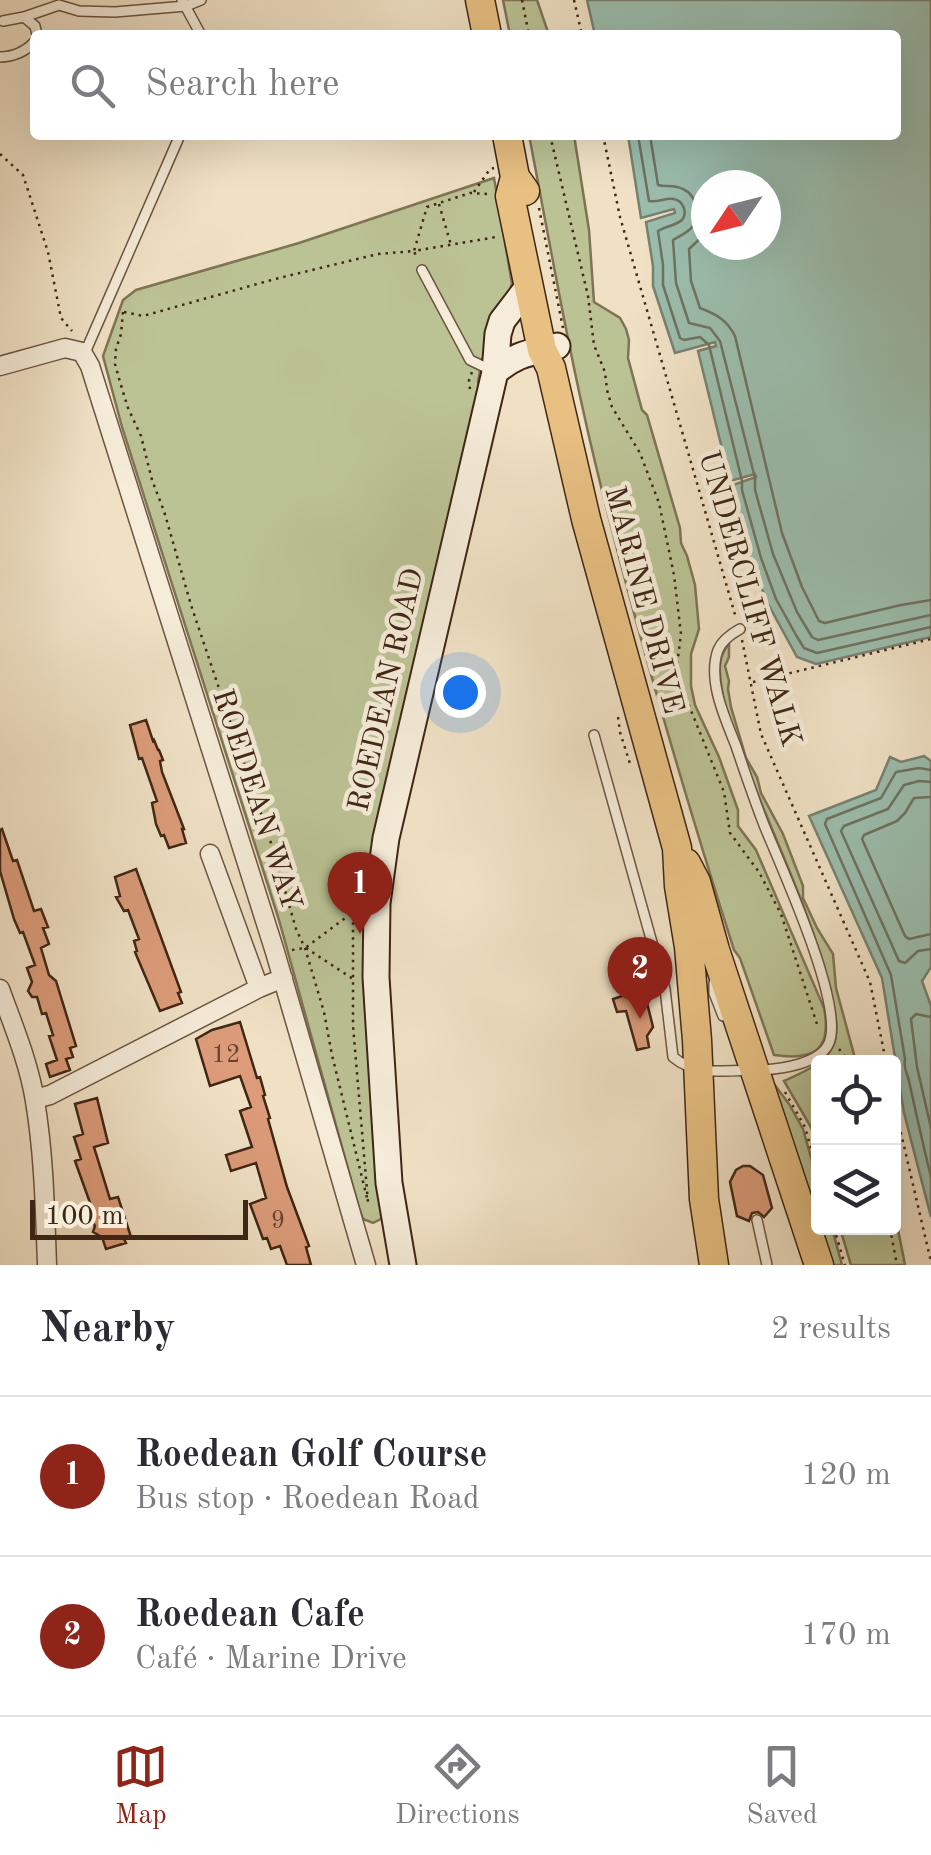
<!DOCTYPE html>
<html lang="en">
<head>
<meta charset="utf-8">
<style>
	:root { --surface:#fff; --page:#f2f2f3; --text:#2b2b33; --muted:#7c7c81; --line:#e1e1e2; --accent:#8f2418 }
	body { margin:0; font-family:"Old Standard TT",serif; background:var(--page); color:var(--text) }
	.controls { position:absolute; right:30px; bottom:30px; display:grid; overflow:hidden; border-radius:10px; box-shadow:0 10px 40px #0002 }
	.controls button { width:90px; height:90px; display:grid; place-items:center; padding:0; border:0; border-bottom:2px solid var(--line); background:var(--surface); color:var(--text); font:50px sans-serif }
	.compass { position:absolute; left:691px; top:170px; width:90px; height:90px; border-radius:50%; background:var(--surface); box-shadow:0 10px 40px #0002; rotate:235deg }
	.scale { position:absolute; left:30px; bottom:25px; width:218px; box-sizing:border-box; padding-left:10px; border:5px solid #402615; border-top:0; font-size:28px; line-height:35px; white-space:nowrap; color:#402615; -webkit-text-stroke:8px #f5ecd9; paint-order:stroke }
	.you { position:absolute; left:460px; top:692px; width:35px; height:35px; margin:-25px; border:8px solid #fff; border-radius:50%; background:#1a73e8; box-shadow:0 0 0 15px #1a73e833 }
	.badge { display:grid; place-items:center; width:65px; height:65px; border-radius:50%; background:var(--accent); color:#fff; font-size:32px; font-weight:700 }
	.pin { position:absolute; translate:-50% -82px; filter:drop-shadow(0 2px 5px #0008) }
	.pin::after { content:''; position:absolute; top:52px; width:35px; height:30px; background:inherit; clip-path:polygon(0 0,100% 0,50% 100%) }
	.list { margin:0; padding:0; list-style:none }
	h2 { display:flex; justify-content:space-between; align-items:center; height:130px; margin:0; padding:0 40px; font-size:42px }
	h2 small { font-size:32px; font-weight:400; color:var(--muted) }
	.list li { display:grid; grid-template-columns:65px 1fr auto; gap:30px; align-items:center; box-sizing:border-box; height:160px; padding:0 40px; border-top:2px solid var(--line) }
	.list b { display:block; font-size:38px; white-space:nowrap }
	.list p { margin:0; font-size:32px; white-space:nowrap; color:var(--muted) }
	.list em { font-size:32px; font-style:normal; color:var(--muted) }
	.icon { flex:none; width:55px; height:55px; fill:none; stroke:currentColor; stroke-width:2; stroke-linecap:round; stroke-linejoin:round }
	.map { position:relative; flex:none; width:931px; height:1265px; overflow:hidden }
	.search { position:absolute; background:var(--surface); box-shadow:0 10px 40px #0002; left:30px; right:30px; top:30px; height:110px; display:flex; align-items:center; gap:25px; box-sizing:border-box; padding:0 35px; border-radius:10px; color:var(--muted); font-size:38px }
	.sheet { height:450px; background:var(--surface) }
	nav { display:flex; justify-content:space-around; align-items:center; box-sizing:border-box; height:140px; border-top:2px solid var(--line); background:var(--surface); font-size:28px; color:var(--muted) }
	nav a { display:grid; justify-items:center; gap:5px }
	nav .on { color:var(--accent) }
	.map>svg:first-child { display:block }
	.green { fill:#bbc294; stroke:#7e7454; stroke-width:2.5 }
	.water { fill:#9bbeae; stroke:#778171; stroke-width:2.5; fill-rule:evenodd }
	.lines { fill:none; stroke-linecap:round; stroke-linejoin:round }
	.shore { stroke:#6e7262; stroke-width:2.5 }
	.building { fill:#dc9c7a; stroke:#402615; stroke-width:2.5 }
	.lane-casing { stroke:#6c5541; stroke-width:12 }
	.street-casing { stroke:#6c5541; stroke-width:21 }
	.secondary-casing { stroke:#402615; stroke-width:29 }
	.primary-casing { stroke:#402615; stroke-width:31 }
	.path { stroke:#402615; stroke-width:2.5; stroke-dasharray:2.5 5; stroke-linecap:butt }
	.lane { stroke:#f5ecd9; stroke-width:9 }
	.street { stroke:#f5ecd9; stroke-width:18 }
	.secondary { stroke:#f5ecd9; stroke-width:25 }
	.primary { stroke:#e8c082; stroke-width:28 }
	.labels { text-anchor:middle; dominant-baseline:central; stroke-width:9; stroke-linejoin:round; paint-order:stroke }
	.number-label { font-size:25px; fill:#67442e }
	.street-label { font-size:30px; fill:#402615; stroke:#f5ecd9 }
</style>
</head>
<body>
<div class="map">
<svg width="931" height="1265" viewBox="0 0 931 1265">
	<rect width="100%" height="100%" fill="#f0e1c5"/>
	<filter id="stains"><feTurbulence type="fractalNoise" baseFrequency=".002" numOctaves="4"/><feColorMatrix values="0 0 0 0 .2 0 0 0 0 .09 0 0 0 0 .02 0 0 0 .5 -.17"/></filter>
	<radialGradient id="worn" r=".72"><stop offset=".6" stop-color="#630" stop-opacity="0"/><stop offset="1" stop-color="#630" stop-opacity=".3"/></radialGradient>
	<path class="green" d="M503,0H537L549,35H510Z
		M529,135H574L589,230L594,302L620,318L626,329L629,340L628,358L642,410L647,415L680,528L681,543L687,556L695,585L699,629L691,654V686L695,705L719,757L738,810V826L756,850L824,1008C832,1050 815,1061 774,1055L740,958L734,950C683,790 635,626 595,462C569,354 550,244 529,135Z
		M494,178L512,284L486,358L482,359L478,382L482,390L373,860L384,1206L381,1219L373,1223L363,1219L359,1208L279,920L122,427L103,356L123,300L136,290L299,243Z
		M729,644V657L725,666L729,681L728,689L731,707L746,758L757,777L761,793L783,834L803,886V898L817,928L833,954L836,988L856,1062H818V1151L812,1129L784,1081C801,1073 825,1064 833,1046C841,1027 833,1004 829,985C810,909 772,835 745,761C735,732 721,703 720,672C719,660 722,652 729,644Z
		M774,1084L789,1104L803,1129L818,1183V1228H832L842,1265H826Z
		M894,1209L905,1265H851L840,1228H894Z"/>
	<path class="water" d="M587,0H931V637L816,664L797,657L767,602L751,561L730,486L756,477L755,474L730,481L698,351L716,346L715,342L675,353L653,286V266L646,222L675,213L674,209L641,218L628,135H896V35H595ZM766,185V245H706V185Z
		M924,756L931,761V967L922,981L931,1006V1217L904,1113L882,978L809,816L876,790L890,757L901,762Z"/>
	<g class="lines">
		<path class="shore" d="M638,135L649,201C658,203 666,197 674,199C683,201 688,212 682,220C677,225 664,227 658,231L663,265V285L680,338L684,340L700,337L709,345L742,481V490L761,558L776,599L796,635L804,648L817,653L931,627
			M650,135L658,185C666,187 675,185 683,189C696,195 701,213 693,226C688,233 679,236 673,240L676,283L689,323L710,328L720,341L755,478V490L773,554L797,612L812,637L818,640L931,615
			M706,233L689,249L691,281L700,308C716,314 727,320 735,336L782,533L802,587L819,621L825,623L901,605L931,600
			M931,770L919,768L896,772L881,798L827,819L825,824L891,975L905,1059C903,1069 907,1071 909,1081C916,1113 923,1145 931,1177
			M931,782L919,781L904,785L888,809L844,826L841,831L899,961L905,963L918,951L931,949
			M931,797L914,798L905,813L897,821L864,835L862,839L905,936L909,939L931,934
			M931,1017L916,1014L911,1019L917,1067L931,1128"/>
	</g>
	<path class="building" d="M146,720L153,741L154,740L158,750H159L163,760L160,761L162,772L184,829H182L186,843L169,848L164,835L161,836L156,824L152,803L157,801L142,758L139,759L130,725Z
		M2,829L13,861L17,860L34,911L41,909L48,927L43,928L49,944L41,948L49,975L56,981L76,1046L70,1048L73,1057L66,1059L70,1070L50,1077L46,1064L57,1060L49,1036L53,1035L46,1013L42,1014L37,997H32L28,991L32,982L27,968L35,965L23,932L20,933L14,919L0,871V830Z
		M136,869L181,992L178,993L182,1003L160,1011L135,952L137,951L134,941L139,939L128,910L124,911L116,897L120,896L115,877Z
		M634,992L637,1001L647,1003L653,1027L647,1036L649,1047L637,1050L626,1011L617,1012L613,999Z
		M240,1022L257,1078L260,1077L265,1095L263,1096L270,1118L268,1119L287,1187L309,1246L306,1247L311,1265H287L280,1246L271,1249L267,1238L263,1239L250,1204L266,1198L256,1163L231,1171L226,1155L252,1147L240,1111L251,1107L240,1076L210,1086L196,1039L212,1030Z
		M97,1098L108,1143L94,1147L110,1199L118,1197L131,1237L124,1239L126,1243L106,1249L102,1237L93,1232L95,1226L90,1218L93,1211L75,1161L81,1159L74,1137L83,1134L75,1104Z
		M743,1166H750L763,1175L772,1208L764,1217L758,1212L752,1213L749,1221L737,1216L730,1182L736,1170Z"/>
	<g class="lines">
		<g class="lane-casing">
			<path id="lane" d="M182,0L201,35
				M24,17L35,26L37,35
				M3,21L24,17L59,5L79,11L115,12L186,6L201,0
				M0,57C13,57 27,51 35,41
				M422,270L470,360L493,371
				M84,355L180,135
				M594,735L665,989L673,1057C696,1077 731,1070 761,1070C781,1069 820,1064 829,1043C845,1005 781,867 764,825C754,799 745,773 736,746C725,718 707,680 718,650C722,640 731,634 740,629
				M714,983V993L723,1016
				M757,1220L767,1265"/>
		</g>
		<g class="street-casing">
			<path id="street" d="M0,366L65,348L82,352L90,366L275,952L366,1265
				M210,854L259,988
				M0,989C13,1025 29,1063 35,1101C44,1155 45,1210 47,1265
				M35,1099L50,1095L259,988L283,978"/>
		</g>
		<g class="secondary-casing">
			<path id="secondary" d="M495,372C517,353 530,353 557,346
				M403,1265L389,1183L376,977L377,903L386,838L495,372L498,334L502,321L528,287"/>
		</g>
		<g class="primary-casing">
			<path id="primary" d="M480,0L487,35
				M507,135L515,177L525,191
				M515,177L510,196L542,350L551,368L586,519L677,848L679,886L689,947L697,1040L704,1199L714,1265
				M686,863L696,882L715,950L819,1265"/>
		</g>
		<path class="path" d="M522,0L529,35
			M574,0L582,35
			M550,135L588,296L594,345L605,372L607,390L612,407L640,453L659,503L674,575L681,634L677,665L688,703L724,792L730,833L759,872L781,914L818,1027
			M603,135L620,217L736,618
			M0,154L23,175L48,252L61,318L72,331
			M474,192L490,169L494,168
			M487,194L470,193L427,207L414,251L496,237
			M439,204L451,245
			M539,208L563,328
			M123,312L121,334L116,349L115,364L120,382L128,408L141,436L152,480L164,511L191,605L274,852L296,929L305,948L324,1012L332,1055L368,1202L353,1026V912
			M124,312L143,316L275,279L378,254L414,251L417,259
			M470,389L469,380L472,372
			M742,640L761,734L870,982L886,1062
			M753,682L931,639
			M618,717L620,732L631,767
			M306,948L353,979
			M292,950L305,948L353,912L361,864
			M839,1049L844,1055L846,1062
			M785,1092L805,1127L818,1174
			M894,1103L931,1262
			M834,1228L845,1265
			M890,1228L897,1265"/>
		<use href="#lane" class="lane"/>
		<use href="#street" class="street"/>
		<use href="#secondary" class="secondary"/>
		<use href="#primary" class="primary"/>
	</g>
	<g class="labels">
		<g class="number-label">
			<text x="226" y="1055">12</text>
			<text x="278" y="1221">9</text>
		</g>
		<g class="street-label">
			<text transform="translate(749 599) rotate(74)">UNDERCLIFF WALK</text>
			<text transform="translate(643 600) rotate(75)">MARINE DRIVE</text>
			<text transform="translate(387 690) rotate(-77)">ROEDEAN ROAD</text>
			<text transform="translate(256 800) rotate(72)">ROEDEAN WAY</text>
		</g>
	</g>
	<rect width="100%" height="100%" filter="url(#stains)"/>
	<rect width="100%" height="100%" fill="url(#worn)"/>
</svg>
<div class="controls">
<button><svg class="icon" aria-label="locate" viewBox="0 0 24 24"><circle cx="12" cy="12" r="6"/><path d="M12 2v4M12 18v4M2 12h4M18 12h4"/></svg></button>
<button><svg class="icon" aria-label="layers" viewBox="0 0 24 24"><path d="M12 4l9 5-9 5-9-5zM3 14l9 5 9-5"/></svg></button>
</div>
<svg class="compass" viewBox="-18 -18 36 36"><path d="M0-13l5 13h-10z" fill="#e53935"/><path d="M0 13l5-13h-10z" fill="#7c7c81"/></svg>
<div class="scale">100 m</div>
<div class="you"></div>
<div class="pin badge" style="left:360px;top:934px">1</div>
<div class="pin badge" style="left:640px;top:1019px">2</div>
<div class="search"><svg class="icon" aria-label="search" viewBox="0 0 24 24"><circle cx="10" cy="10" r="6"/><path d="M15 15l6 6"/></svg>Search here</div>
</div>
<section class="sheet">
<h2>Nearby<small>2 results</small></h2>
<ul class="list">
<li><span class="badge">1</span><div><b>Roedean Golf Course</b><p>Bus stop · Roedean Road</p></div><em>120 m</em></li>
<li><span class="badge">2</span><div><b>Roedean Cafe</b><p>Café · Marine Drive</p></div><em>170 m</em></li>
</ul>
</section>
<nav>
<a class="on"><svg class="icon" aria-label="map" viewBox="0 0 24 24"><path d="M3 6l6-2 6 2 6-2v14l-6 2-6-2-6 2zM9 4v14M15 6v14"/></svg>Map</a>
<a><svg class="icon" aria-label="directions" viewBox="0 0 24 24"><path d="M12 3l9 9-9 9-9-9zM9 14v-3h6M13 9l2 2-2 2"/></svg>Directions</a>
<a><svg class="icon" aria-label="saved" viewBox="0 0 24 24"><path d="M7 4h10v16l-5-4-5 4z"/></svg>Saved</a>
</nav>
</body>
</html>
